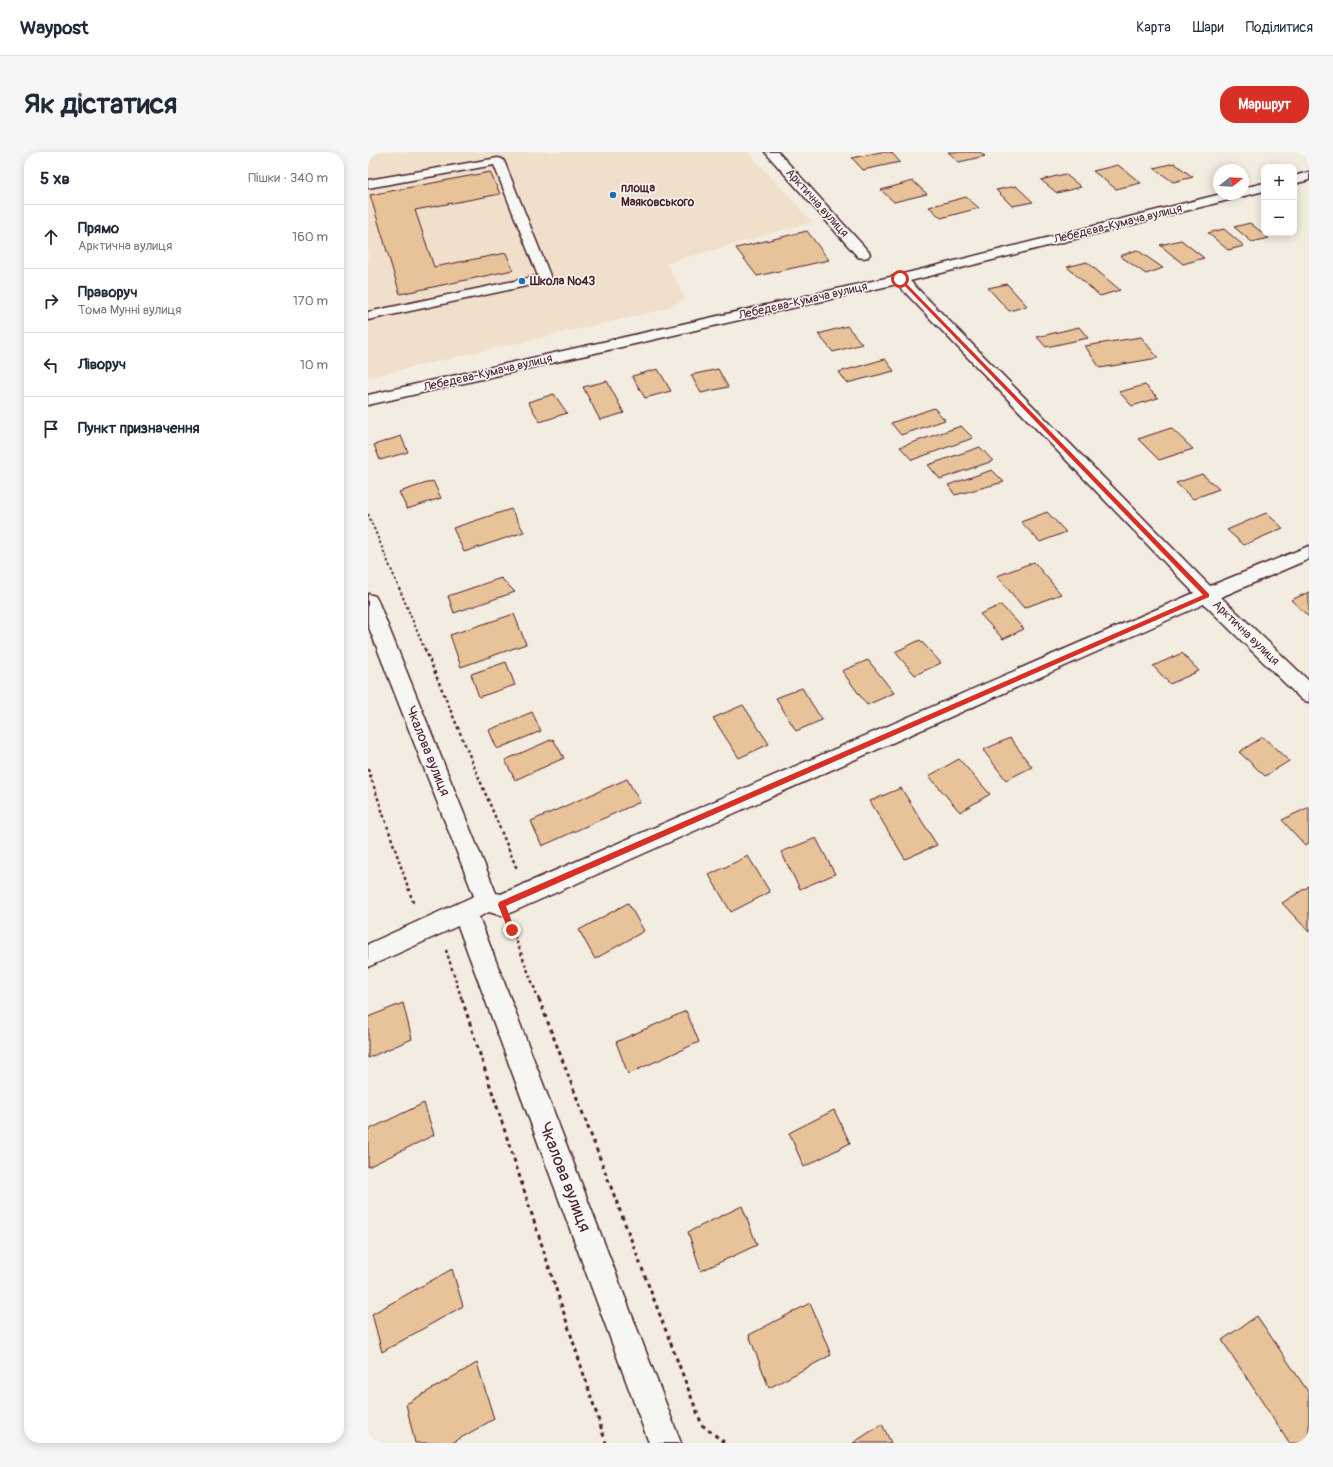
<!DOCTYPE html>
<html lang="uk">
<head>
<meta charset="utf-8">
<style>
	:root { --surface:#fff; --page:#f6f6f7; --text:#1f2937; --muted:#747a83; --line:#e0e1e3; --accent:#d93025 }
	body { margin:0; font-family:Pangolin,sans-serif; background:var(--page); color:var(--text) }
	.controls { position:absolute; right:12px; top:12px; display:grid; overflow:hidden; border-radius:8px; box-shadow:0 2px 10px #0003 }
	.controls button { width:36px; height:36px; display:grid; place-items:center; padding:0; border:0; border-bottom:1px solid var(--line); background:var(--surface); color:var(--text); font:20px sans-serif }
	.compass { position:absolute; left:845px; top:12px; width:36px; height:36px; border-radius:50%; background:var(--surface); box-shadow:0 2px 10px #0003; rotate:72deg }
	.stop { position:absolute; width:12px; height:12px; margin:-9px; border:3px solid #d93025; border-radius:50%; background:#fff }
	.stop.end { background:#d93025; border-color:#fff; box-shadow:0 1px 4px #0008 }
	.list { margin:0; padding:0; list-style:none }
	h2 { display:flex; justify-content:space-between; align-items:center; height:52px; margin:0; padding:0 16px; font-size:17px }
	h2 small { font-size:13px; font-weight:400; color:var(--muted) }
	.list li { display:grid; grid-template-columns:26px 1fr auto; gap:12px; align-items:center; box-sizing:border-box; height:64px; padding:0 16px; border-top:1px solid var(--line) }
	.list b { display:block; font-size:15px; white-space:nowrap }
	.list p { margin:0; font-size:13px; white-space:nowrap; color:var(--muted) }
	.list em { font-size:13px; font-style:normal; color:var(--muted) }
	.icon { flex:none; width:22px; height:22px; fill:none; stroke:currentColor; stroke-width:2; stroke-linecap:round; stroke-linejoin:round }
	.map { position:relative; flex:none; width:941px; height:1291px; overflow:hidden; border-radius:16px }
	header { display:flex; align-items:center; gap:24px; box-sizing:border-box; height:56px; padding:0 20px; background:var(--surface); border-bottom:1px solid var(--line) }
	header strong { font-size:19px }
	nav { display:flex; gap:22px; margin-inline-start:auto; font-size:14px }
	.intro { display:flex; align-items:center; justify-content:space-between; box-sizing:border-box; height:96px; padding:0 24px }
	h1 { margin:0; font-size:28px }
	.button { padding:10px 18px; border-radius:16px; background:var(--accent); color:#fff; font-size:14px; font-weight:700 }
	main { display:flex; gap:24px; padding:0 24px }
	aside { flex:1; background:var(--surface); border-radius:16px; box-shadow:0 2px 10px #0003 }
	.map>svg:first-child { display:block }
	.built { fill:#f0dfcb }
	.building { fill:#e8c299; stroke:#4a1f2b }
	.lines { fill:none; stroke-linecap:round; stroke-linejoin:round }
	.lane-casing { stroke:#4a1f2b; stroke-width:3 }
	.street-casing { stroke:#4a1f2b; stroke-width:3 }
	.path-far2 { stroke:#4a1f2b; stroke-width:2; stroke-dasharray:2.5 2.5; stroke-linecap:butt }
	.path-far1 { stroke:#4a1f2b; stroke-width:2.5; stroke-dasharray:3 3; stroke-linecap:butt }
	.path { stroke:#4a1f2b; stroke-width:3; stroke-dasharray:4 4; stroke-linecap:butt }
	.lane { fill:#f6f6f2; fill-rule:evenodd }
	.street { fill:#f6f6f2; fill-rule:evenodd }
	.route { fill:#d93025 }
	.poi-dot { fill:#1f6fb2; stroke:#f6f6f2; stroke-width:1.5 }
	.labels { text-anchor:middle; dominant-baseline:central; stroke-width:3; stroke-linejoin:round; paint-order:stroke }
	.far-poi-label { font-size:12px; font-weight:bold; fill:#4a1f2b; stroke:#f6f6f2; text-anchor:start }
	.far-street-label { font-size:12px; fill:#4a1f2b; stroke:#f6f6f2 }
	.street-label { font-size:14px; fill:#4a1f2b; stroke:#f6f6f2 }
	.near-street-label { font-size:17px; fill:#4a1f2b; stroke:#f6f6f2 }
</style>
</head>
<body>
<header>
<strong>Waypost</strong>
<nav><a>Карта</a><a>Шари</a><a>Поділитися</a></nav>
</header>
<div class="intro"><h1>Як дістатися</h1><a class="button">Маршрут</a></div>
<main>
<aside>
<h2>5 хв<small>Пішки · 340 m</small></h2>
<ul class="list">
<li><svg class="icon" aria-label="ahead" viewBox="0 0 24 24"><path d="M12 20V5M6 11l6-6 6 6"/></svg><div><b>Прямо</b><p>Арктична вулиця</p></div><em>160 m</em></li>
<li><svg class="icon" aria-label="right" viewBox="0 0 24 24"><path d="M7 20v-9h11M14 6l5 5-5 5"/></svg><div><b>Праворуч</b><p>Тома Мунні вулиця</p></div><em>170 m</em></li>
<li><svg class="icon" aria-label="left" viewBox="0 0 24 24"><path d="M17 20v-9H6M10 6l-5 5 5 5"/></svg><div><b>Ліворуч</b></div><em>10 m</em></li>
<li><svg class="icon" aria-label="arrive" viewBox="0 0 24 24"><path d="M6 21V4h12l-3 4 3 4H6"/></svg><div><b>Пункт призначення</b></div></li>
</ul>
</aside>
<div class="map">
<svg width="941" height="1291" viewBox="0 0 941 1291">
	<rect width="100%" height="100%" fill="#f3ece0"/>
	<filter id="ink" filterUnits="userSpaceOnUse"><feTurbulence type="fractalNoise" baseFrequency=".025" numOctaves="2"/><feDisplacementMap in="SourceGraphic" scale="8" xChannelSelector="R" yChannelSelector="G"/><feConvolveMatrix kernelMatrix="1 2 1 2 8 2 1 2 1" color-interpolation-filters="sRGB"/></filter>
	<g filter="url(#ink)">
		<path class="built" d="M0,0H380L444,70L299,111L317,147L293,158L0,225Z"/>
		<path class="building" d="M513,0H523L532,10L495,18L484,6Z
			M580,0H612L617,4L591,10Z
			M806,11L825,25L805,30L786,16Z
			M750,13L773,31L748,37L725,19Z
			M122,20L132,42L47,58L66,115L138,101L145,118L32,142L2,43Z
			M697,22L713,35L689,41L673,28Z
			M545,29L559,42L526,50L513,38Z
			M648,34L665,50L644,54L628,38Z
			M598,45L611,56L573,66L561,55Z
			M882,71L901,86L884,90L866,75Z
			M856,77L876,94L860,98L840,81Z
			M439,79L461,108L389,124L368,96Z
			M813,88L836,106L815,112L792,93Z
			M769,98L795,116L778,122L752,104Z
			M719,110L752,138L732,144L699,115Z
			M639,132L659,154L641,159L620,136Z
			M479,174L494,192L465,200L450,182Z
			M711,175L720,186L678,195L669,185Z
			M773,185L790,206L732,216L717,194Z
			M517,207L526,219L479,231L471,220Z
			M290,217L303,239L277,246L264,224Z
			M350,217L360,235L333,241L323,223Z
			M239,229L256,261L232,268L215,235Z
			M777,233L790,246L764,254L751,240Z
			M186,242L199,261L172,270L160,250Z
			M566,256L577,268L533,283L523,271Z
			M593,274L605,286L544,308L532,295Z
			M803,276L825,297L791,308L770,287Z
			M33,284L40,300L12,308L6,293Z
			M612,295L625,309L572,327L560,313Z
			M624,318L636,330L587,343L580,333Z
			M834,322L851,337L825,347L808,331Z
			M65,329L73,346L39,357L31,340Z
			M143,357L156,380L96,400L85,376Z
			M679,360L698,380L672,390L653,370Z
			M898,361L915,376L876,393L859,378Z
			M666,410L693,442L656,456L629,424Z
			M133,426L147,440L86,461L80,444Z
			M941,440V465L923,448Z
			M633,453L656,477L635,487L612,462Z
			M146,462L158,492L93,515L82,483Z
			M552,488L573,511L547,523L527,500Z
			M814,501L831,519L802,532L785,514Z
			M500,508L526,541L499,553L474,519Z
			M138,510L147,533L111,545L103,522Z
			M434,536L454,568L428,579L408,546Z
			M375,553L401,592L371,606L345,566Z
			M164,560L173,579L129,597L121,578Z
			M895,585L921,609L897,624L871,600Z
			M642,586L664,615L638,628L615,598Z
			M185,587L196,606L147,628L137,608Z
			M591,607L622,642L592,660L561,624Z
			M259,627L272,650L174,694L163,669Z
			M533,636L569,693L537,707L502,649Z
			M941,655V691L937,693L914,668Z
			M448,686L467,722L432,737L413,700Z
			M380,704L402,740L363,760L341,723Z
			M941,734V780L914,751Z
			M260,751L276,779L227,807L211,778Z
			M35,851L44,887L0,906V865Z
			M318,859L331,890L260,922L248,890Z
			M56,951L66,983L0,1015V978Z
			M466,958L482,991L436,1015L421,981Z
			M374,1054L389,1093L333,1119L320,1080Z
			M84,1117L95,1154L14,1200L4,1162Z
			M442,1151L463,1203L401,1236L381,1183Z
			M889,1164L941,1241V1291H921L854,1188Z
			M109,1211L126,1267L84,1291H47L38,1252Z
			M514,1272L523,1291H485Z"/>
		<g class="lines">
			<g class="lane-casing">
				<path id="lane" d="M130,6L134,7L136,9L183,126L182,129L0,168V160L170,124L126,13L0,36V28Z"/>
			</g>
			<g class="street-casing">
				<path id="street" d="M397,0H410L500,99L502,102L500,105L495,106L490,105Z
					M941,20V28L926,32V24Z
					M896,31V39L542,129L842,434L941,394V407L853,445L941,529V550L934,548L836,452L142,761L134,764L121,760L111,765L313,1291H281L90,774L0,815V792L106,744L0,473V442L7,444L10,449L128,741L133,742L826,441L529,132L0,253V243L531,123L853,42H875V36Z"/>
			</g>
			<path class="path-far2" d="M0,362L57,498"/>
			<path class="path-far1" d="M57,497L149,717
				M0,617L46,753
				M144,778L171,848
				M78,798L94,848"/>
			<path class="path" d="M94,847L238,1291
				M171,847L334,1273L357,1291"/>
			<use href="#lane" class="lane"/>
			<use href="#street" class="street"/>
		</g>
	</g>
	<path class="route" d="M531,126H533L841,442V445L138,754L147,778L146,780H141L130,753L131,750L835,443L531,128Z"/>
	<g class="poi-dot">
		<circle cx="245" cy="43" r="4"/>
		<circle cx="154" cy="129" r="4"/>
	</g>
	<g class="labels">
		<g class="far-poi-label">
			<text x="253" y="36">площа<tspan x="253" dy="14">Маяковського</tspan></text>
			<text x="162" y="129">Школа №43</text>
		</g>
		<g class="far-street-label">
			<text transform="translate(449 51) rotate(48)">Арктична вулиця</text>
			<text transform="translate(750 72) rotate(-14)">Лебедєва-Кумача вулиця</text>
			<text transform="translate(435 149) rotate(-13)">Лебедєва-Кумача вулиця</text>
			<text transform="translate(120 221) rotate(-13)">Лебедєва-Кумача вулиця</text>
			<text transform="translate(878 481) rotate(44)">Арктична вулиця</text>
		</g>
		<g class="street-label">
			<text transform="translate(60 599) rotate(68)">Чкалова вулиця</text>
		</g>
		<g class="near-street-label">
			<text transform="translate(197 1025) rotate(69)">Чкалова вулиця</text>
		</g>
	</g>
</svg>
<div class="controls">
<button>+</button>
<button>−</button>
</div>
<svg class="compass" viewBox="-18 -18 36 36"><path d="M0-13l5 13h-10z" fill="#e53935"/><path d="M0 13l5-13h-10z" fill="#747a83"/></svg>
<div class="stop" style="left:532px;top:127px"></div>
<div class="stop end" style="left:144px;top:778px"></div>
</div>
</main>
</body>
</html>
